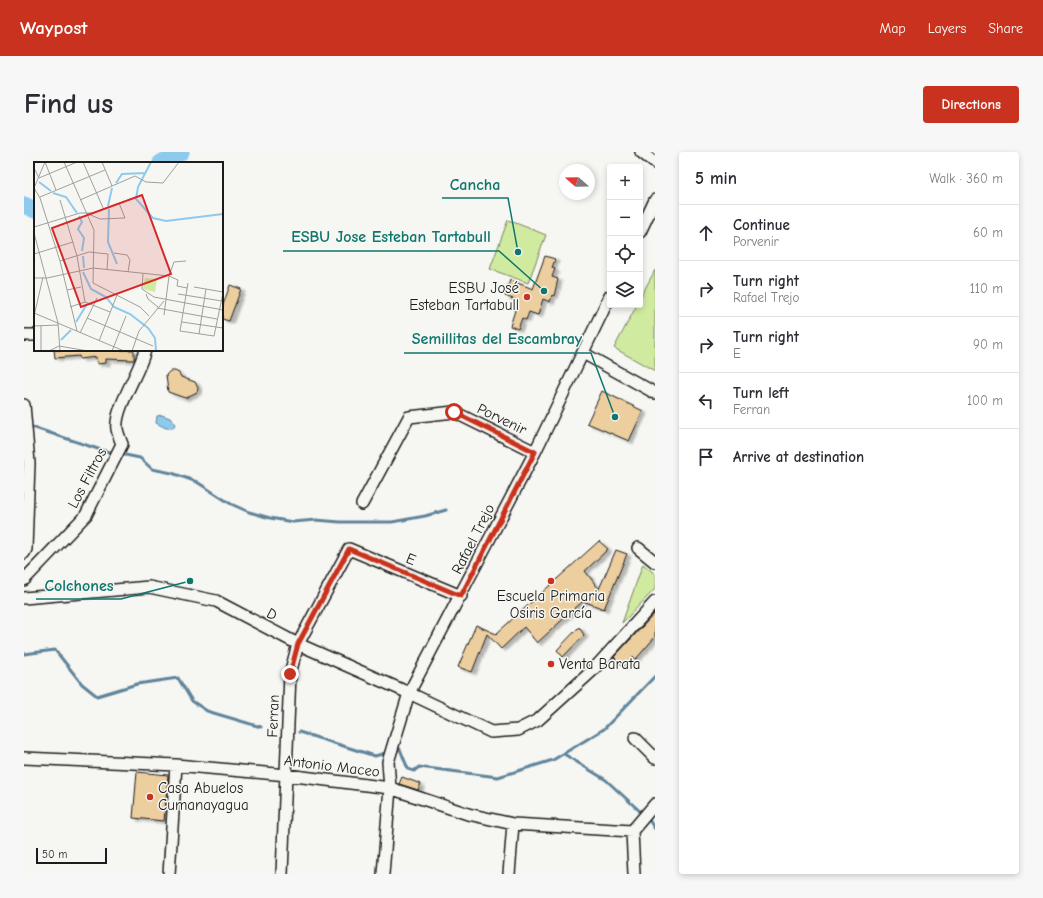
<!DOCTYPE html>
<html lang="en">
<head>
<meta charset="utf-8">
<style>
	:root { --surface:#fff; --page:#f7f7f7; --text:#2b2b33; --muted:#7c7c81; --line:#e1e1e2; --accent:#c8321e }
	body { margin:0; font-family:"Comic Neue",sans-serif; background:var(--page); color:var(--text) }
	.controls { position:absolute; right:12px; top:12px; display:grid; overflow:hidden; border-radius:4px; box-shadow:0 2px 6px #0003 }
	.controls button { width:36px; height:36px; display:grid; place-items:center; padding:0; border:0; border-bottom:1px solid var(--line); background:var(--surface); color:var(--text); font:20px sans-serif }
	.compass { position:absolute; left:535px; top:12px; width:36px; height:36px; border-radius:50%; background:var(--surface); box-shadow:0 2px 6px #0003; rotate:290deg }
	.scale { position:absolute; left:12px; bottom:10px; width:71px; box-sizing:border-box; padding-left:4px; border:2px solid #1c1c1c; border-top:0; font-size:11px; line-height:14px; white-space:nowrap; color:#1c1c1c; -webkit-text-stroke:3px #f6f6f2; paint-order:stroke }
	.stop { position:absolute; width:12px; height:12px; margin:-9px; border:3px solid #c8321e; border-radius:50%; background:#fff }
	.stop.end { background:#c8321e; border-color:#fff; box-shadow:0 1px 4px #0008 }
	.list { margin:0; padding:0; list-style:none }
	h2 { display:flex; justify-content:space-between; align-items:center; height:52px; margin:0; padding:0 16px; font-size:17px }
	h2 small { font-size:13px; font-weight:400; color:var(--muted) }
	.list li { display:grid; grid-template-columns:26px 1fr auto; gap:12px; align-items:center; box-sizing:border-box; height:56px; padding:0 16px; border-top:1px solid var(--line) }
	.list b { display:block; font-size:15px; white-space:nowrap }
	.list p { margin:0; font-size:13px; white-space:nowrap; color:var(--muted) }
	.list em { font-size:13px; font-style:normal; color:var(--muted) }
	.icon { flex:none; width:22px; height:22px; fill:none; stroke:currentColor; stroke-width:2; stroke-linecap:round; stroke-linejoin:round }
	.map { position:relative; flex:none; width:631px; height:722px; overflow:hidden; border-radius:4px }
	header { display:flex; align-items:center; gap:24px; box-sizing:border-box; height:56px; padding:0 20px; background:var(--accent); color:#fff }
	header strong { font-size:19px }
	nav { display:flex; gap:22px; margin-inline-start:auto; font-size:14px }
	.intro { display:flex; align-items:center; justify-content:space-between; box-sizing:border-box; height:96px; padding:0 24px }
	h1 { margin:0; font-size:28px }
	.button { padding:10px 18px; border-radius:4px; background:var(--accent); color:#fff; font-size:14px; font-weight:700 }
	main { display:flex; gap:24px; padding:0 24px }
	aside { flex:1; background:var(--surface); border-radius:4px; box-shadow:0 2px 6px #0003 }
	.map>svg:first-child { display:block }
	.green { fill:#d0eaa0; stroke:#76835e }
	.water { fill:#8dcaee; stroke:#60849a }
	.lines { fill:none; stroke-linecap:round; stroke-linejoin:round }
	.stream { stroke:#60849a; stroke-width:3 }
	.river { stroke:#8dcaee; stroke-width:17 }
	.building { fill:#ecce9f; stroke:#1c1c1c; filter:url(#shadow) }
	.minor-casing { stroke:#1c1c1c; stroke-width:14 }
	.minor { stroke:#f6f6f2; stroke-width:11 }
	.route { stroke:#c8321e; stroke-width:5 }
	.poi-dot { fill:#c8321e; stroke:#f6f6f2; stroke-width:1.5 }
	.labels { text-anchor:middle; dominant-baseline:central; stroke-width:3; stroke-linejoin:round; paint-order:stroke }
	.poi-label { font-size:15px; fill:#1c1c1c; stroke:#f6f6f2; text-anchor:start }
	.street-label { font-size:15px; fill:#1c1c1c; stroke:#f6f6f2 }
	.inset-river { fill:none; stroke:#8dcaee; stroke-width:2 }
	.inset-road { fill:none; stroke:#9f9f9c; stroke-width:1 }
	.view { fill:#d62828; fill-opacity:0.15; stroke:#d62828; stroke-width:2 }
	.inset-edge { fill:none; stroke:#1c1c1c; stroke-width:2 }
	.leader { fill:none; stroke:#0f766e; stroke-width:1.5 }
	.callout-dot { fill:#0f766e; stroke:#f6f6f2; stroke-width:1.5 }
	.callout-label { font-size:16px; text-anchor:middle; font-weight:bold; fill:#0f766e; stroke:#f6f6f2; stroke-width:3; stroke-linejoin:round; paint-order:stroke }
</style>
</head>
<body>
<header>
<strong>Waypost</strong>
<nav><a>Map</a><a>Layers</a><a>Share</a></nav>
</header>
<div class="intro"><h1>Find us</h1><a class="button">Directions</a></div>
<main>
<div class="map">
<svg width="631" height="722" viewBox="0 0 631 722">
	<defs>
		<filter id="shadow"><feDropShadow dx="4" dy="2.5" stdDeviation="1" flood-color="#0004"/></filter>
	</defs>
	<rect width="100%" height="100%" fill="#f6f6f2"/>
	<filter id="ink" filterUnits="userSpaceOnUse"><feTurbulence type="fractalNoise" baseFrequency=".025" numOctaves="2"/><feDisplacementMap in="SourceGraphic" scale="8" xChannelSelector="R" yChannelSelector="G"/><feConvolveMatrix kernelMatrix="1 2 1 2 8 2 1 2 1" color-interpolation-filters="sRGB"/></filter>
	<g filter="url(#ink)">
		<path class="green" d="M484,68L522,83L504,131L466,117Z
			M631,118V219L590,196L613,153H616V146Z
			M619,412L631,422V437L598,471Z"/>
		<path class="water" d="M138,263L146,266L151,272L149,276H142L132,271L133,264Z"/>
		<g class="lines">
			<path class="stream" d="M5,274L77,298L116,306L128,317L148,321L173,330L207,352L225,360L246,366L269,370L292,368L316,370H368L401,364L422,358
				M0,502L31,498L58,532L73,544L113,532L154,526L168,549L183,559L237,575
				M275,580L351,604L365,600
				M370,599L376,597L384,617L390,619L395,615L474,625L529,608L580,577L631,524
				M540,602L582,628L619,662
				M623,665L631,677"/>
			<path class="river" d="M137,11L157,0
				M0,53L11,58"/>
		</g>
		<path class="building" d="M521,104L531,107L528,116L531,117L528,125L534,127L530,144L528,143L526,150L519,147L514,163L505,160L502,168L498,166L494,177L486,174L494,149L481,144L486,128L509,137Z
			M206,133L217,137L205,169L198,167V156Z
			M30,198H110V208L82,207V211L73,212L72,205L56,207L55,204L31,206Z
			M146,219H151L155,221L157,225L171,230L174,236L173,240L161,246L144,240L142,223Z
			M578,239L619,259L605,289L563,271Z
			M575,389L584,397L561,419L575,437L592,398L603,402L580,457L559,449L513,491L500,475L477,497L463,482L448,520L434,515L452,473L472,482Z
			M631,461V485L612,507L609,505L600,515L590,505Z
			M555,475L560,483L539,505L533,498Z
			M113,620L144,623L140,669L109,666Z
			M378,625L397,632L394,638L375,632Z"/>
		<g class="lines">
			<g class="minor-casing">
				<path id="minor" d="M617,0L631,11
					M616,80L631,48
					M0,183H11
					M559,201L631,241
					M0,253L5,311L2,397L0,401
					M338,352L385,265L430,260L511,300
					M614,396L631,410
					M0,428L62,363L98,292C96,287 94,282 93,277C90,257 116,220 121,198
					M0,446L125,435L192,449L274,492L385,541L467,580L494,578L514,568L568,519L631,450
					M611,586L631,606
					M0,606L152,613L263,623L366,636L444,662L489,672L608,679
					M145,722L152,613
					M258,722L266,522L274,492L325,397L437,444
					M359,722L366,636L364,610L385,541L511,300L586,144
					M485,722L489,672
					M610,722L608,679L631,652"/>
			</g>
			<use href="#minor" class="minor"/>
		</g>
	</g>
	<g class="lines" filter="url(#ink)">
		<path class="route" d="M266,522L274,492L325,397L437,444L511,300L430,260"/>
	</g>
	<g class="poi-dot">
		<circle cx="503" cy="145" r="4"/>
		<circle cx="527" cy="429" r="4"/>
		<circle cx="527" cy="512" r="4"/>
		<circle cx="126" cy="645" r="4"/>
	</g>
	<g class="labels">
		<g class="poi-label">
			<text x="495" y="136" text-anchor="end">ESBU José<tspan x="495" dy="17">Esteban Tartabull</tspan></text>
			<text x="527" y="444" text-anchor="middle">Escuela Primaria<tspan x="527" dy="17">Osiris García</tspan></text>
			<text x="535" y="512">Venta Barata</text>
			<text x="134" y="636">Casa Abuelos<tspan x="134" dy="17">Cumanayagua</tspan></text>
		</g>
		<g class="street-label">
			<text transform="translate(478 267) rotate(26)">Porvenir</text>
			<text transform="translate(63 326) rotate(-62)">Los Filtros</text>
			<text transform="translate(449 387) rotate(-63)">Rafael Trejo</text>
			<text transform="translate(387 407) rotate(22)">E</text>
			<text transform="translate(248 462) rotate(28)">D</text>
			<text transform="translate(249 564) rotate(-88)">Ferran</text>
			<text transform="translate(308 614) rotate(7)">Antonio Maceo</text>
		</g>
	</g>
	<g transform="translate(10 10)">
		<rect width="189" height="189" fill="#f6f6f2"/>
		<path d="M111,116L123,117L121,130L109,127Z" fill="#d0eaa0"/>
		<path class="inset-river" d="M117,0L104,25L102,37L119,56L132,59L189,52M5,20L17,29M82,21L88,12L111,11M19,31L32,35L43,51M74,44L78,26M75,47L74,80L83,102M45,54L48,60L44,67L50,76L48,89M49,94L50,106M49,110L57,127L72,135L80,145L96,152L114,166L121,176L122,189M42,160L53,142M27,178L37,168"/>
		<path class="inset-road" d="M11,0L22,28M30,0L60,68L59,121L106,145L115,154M49,0L70,48M68,0L78,24M0,6L5,16L43,0M0,26L6,36L26,99L43,169M0,26L11,0M6,35L71,8M26,38L43,94L51,140M46,38L101,14L112,20L129,21L145,0M0,65L46,51H59L85,41L91,56L66,57L52,51M0,71L24,161M80,91L93,93L96,98L94,110M0,92L39,80M26,99L55,90L74,92L73,108M109,112L108,127L120,135L189,148M0,116H13L59,106L135,114L144,118L143,124L153,126M154,121L146,169L180,174L189,131M160,125L189,130M33,128L47,125M112,132L114,137L124,145M144,132L188,139M36,145L51,140L76,150M123,146L183,157M0,151L90,189M130,153L135,114L140,100L152,99M0,154L9,115M53,156L119,184M148,160L189,166M24,161L26,189M7,163V189M0,164L24,163M46,171L63,136M165,172L172,127M65,179L83,133M15,189L25,184L54,189M78,189L92,154M98,189L105,169L130,139"/>
		<path class="view" d="M108,33L137,112L47,145L18,66Z"/>
		<rect width="189" height="189" class="inset-edge"/>
	</g>
	<path class="leader" d="M494 100L484 46H418M520 139L475 99H259M591 265L567 201H380M166 429L97 447H12"/>
	<g class="callout-dot">
		<circle cx="494" cy="100" r="4"/>
		<circle cx="520" cy="139" r="4"/>
		<circle cx="591" cy="265" r="4"/>
		<circle cx="166" cy="429" r="4"/>
	</g>
	<g class="callout-label">
		<text x="451" y="38">Cancha</text>
		<text x="367" y="90">ESBU Jose Esteban Tartabull</text>
		<text x="473" y="192">Semillitas del Escambray</text>
		<text x="55" y="439">Colchones</text>
	</g>
</svg>
<div class="controls">
<button>+</button>
<button>−</button>
<button><svg class="icon" aria-label="locate" viewBox="0 0 24 24"><circle cx="12" cy="12" r="6"/><path d="M12 2v4M12 18v4M2 12h4M18 12h4"/></svg></button>
<button><svg class="icon" aria-label="layers" viewBox="0 0 24 24"><path d="M12 4l9 5-9 5-9-5zM3 14l9 5 9-5"/></svg></button>
</div>
<svg class="compass" viewBox="-18 -18 36 36"><path d="M0-13l5 13h-10z" fill="#e53935"/><path d="M0 13l5-13h-10z" fill="#7c7c81"/></svg>
<div class="scale">50 m</div>
<div class="stop" style="left:430px;top:260px"></div>
<div class="stop end" style="left:266px;top:522px"></div>
</div>
<aside>
<h2>5 min<small>Walk · 360 m</small></h2>
<ul class="list">
<li><svg class="icon" aria-label="ahead" viewBox="0 0 24 24"><path d="M12 20V5M6 11l6-6 6 6"/></svg><div><b>Continue</b><p>Porvenir</p></div><em>60 m</em></li>
<li><svg class="icon" aria-label="right" viewBox="0 0 24 24"><path d="M7 20v-9h11M14 6l5 5-5 5"/></svg><div><b>Turn right</b><p>Rafael Trejo</p></div><em>110 m</em></li>
<li><svg class="icon" aria-label="right" viewBox="0 0 24 24"><path d="M7 20v-9h11M14 6l5 5-5 5"/></svg><div><b>Turn right</b><p>E</p></div><em>90 m</em></li>
<li><svg class="icon" aria-label="left" viewBox="0 0 24 24"><path d="M17 20v-9H6M10 6l-5 5 5 5"/></svg><div><b>Turn left</b><p>Ferran</p></div><em>100 m</em></li>
<li><svg class="icon" aria-label="arrive" viewBox="0 0 24 24"><path d="M6 21V4h12l-3 4 3 4H6"/></svg><div><b>Arrive at destination</b></div></li>
</ul>
</aside>
</main>
</body>
</html>
